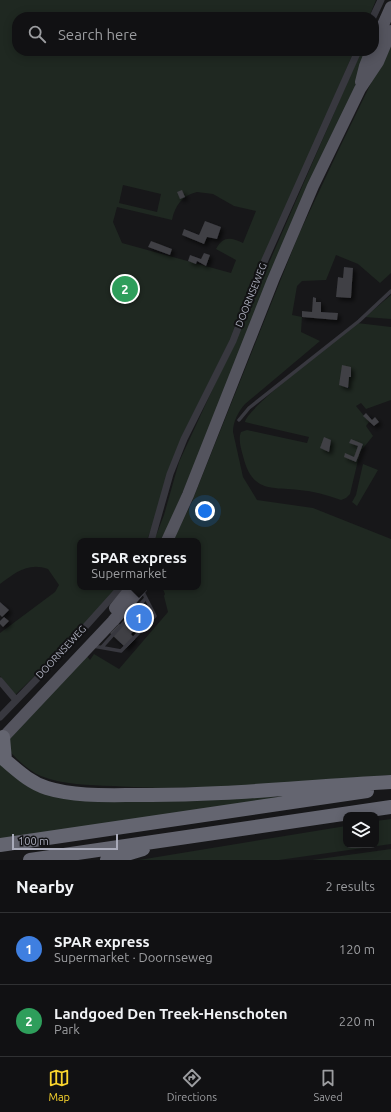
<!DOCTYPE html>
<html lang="en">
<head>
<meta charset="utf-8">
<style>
	:root { --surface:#111113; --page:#1e1f21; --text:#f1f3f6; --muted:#9c9da0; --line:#303133; --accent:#fbd62d }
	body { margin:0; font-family:Ubuntu,sans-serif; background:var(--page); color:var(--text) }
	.controls { position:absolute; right:12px; bottom:12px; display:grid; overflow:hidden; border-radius:8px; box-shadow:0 2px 10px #0003 }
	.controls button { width:36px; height:36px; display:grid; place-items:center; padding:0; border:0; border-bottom:1px solid var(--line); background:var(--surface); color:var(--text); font:20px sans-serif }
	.scale { position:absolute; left:12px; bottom:10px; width:106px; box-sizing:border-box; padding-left:4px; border:2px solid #a9abba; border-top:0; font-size:11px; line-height:14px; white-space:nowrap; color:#a9abba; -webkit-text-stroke:3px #121214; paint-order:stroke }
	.you { position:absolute; left:205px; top:511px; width:14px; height:14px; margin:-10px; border:3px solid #fff; border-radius:50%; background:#1a73e8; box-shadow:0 0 0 6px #1a73e833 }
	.badge { display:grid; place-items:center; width:26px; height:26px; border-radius:50%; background:var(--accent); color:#fff; font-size:13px; font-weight:700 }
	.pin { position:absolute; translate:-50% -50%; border:2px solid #fff; box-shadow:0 1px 4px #0006 }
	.popup { position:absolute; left:77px; top:538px; width:124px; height:52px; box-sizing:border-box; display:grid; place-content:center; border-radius:8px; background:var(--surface); filter:drop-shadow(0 1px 3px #0005); font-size:13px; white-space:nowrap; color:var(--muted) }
	.popup b { font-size:15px; color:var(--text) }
	.popup::after { content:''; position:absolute; left:50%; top:100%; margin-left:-8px; border:8px solid transparent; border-top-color:var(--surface) }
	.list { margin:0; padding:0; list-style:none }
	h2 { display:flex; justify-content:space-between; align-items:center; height:52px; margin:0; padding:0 16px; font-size:17px }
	h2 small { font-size:13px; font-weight:400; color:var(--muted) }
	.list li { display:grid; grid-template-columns:26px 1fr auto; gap:12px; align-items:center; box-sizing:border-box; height:72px; padding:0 16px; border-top:1px solid var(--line) }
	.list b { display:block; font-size:15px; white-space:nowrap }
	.list p { margin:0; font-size:13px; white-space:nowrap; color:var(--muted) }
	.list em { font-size:13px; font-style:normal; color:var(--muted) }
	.icon { flex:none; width:22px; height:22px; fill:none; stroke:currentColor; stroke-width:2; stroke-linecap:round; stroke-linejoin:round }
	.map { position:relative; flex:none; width:391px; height:860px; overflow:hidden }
	.search { position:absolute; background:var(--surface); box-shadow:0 2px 10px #0003; left:12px; right:12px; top:12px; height:44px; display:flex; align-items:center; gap:10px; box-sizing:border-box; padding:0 14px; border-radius:16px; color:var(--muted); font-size:15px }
	.sheet { height:196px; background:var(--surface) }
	nav { display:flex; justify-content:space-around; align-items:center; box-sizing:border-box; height:56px; border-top:1px solid var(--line); background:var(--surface); font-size:11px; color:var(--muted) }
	nav a { display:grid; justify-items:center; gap:2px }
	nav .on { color:var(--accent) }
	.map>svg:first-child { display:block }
	.green { fill:#1f2821; fill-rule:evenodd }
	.building { fill:#3f3f44; filter:url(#shadow) }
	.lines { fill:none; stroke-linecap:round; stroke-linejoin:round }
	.lane { stroke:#38383f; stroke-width:3.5 }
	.street { stroke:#38383f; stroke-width:7 }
	.primary { stroke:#54545e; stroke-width:12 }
	.highway { stroke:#646570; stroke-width:14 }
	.labels { text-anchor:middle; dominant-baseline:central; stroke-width:4; stroke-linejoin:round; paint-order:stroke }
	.street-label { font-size:10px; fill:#a9abba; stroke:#121214 }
</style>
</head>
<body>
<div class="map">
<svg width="391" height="860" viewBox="0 0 391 860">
	<defs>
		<filter id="shadow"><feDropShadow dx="3" dy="3" stdDeviation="2" flood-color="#0009"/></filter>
	</defs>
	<rect width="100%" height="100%" fill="#171719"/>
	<path class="green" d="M0,0H376L369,17H17V51H354L222,360L202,397L147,540L80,541V587H118L73,639L15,695L0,676V633L55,592L59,585L48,569C28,562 15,573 0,584ZM123,185L161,194L157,212L119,203ZM197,192L213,194L234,206L256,211L243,243C231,237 223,236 216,249L236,260L231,273L122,243L113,222L117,207L172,220C175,205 183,195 197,192Z
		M391,42V273L380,283L358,264L336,255L326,280L302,281L297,286L292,315L302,317L301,332L320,341L245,404C238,412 233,422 233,432L243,477L257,500L313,508L391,539V775C299,781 205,792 113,786C89,785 63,785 41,776C26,770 13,755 2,743L86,655L90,660L94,654L119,669L168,612L164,596L165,594L162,587H198V541H173L191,504L299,234L339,149Z
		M361,51H369L353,92L162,541H154L164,515L179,462L239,332Z
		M391,295V319L365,317Z
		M357,323L391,327V400L366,409L361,403L356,406L369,422L366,426L373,436L360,452L350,494L346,498L341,500C327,495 313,491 299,490C269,487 252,492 243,456C241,449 238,439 241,432L247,430L307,443L309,437L249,423L245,422C246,408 341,337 357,323Z
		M363,464L378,470L357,506L352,502L356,495Z
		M0,760L31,784L181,800L310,795L0,839Z
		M391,819V844L279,860H139L346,826V845H376V821Z
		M391,849V860H312Z"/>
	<path class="building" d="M182,190L185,197L180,199L177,192Z
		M205,221L221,227L217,239L207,237L204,244L182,235L184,229L199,235Z
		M151,241L172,249L170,255L148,247Z
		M204,253L210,255L206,266L197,261L196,264L188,261L190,255L201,259Z
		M344,267L353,268L351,298L336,297L338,277L343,278Z
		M313,297L316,298V302H321V312L338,313L337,320L302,317V311L312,312Z
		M342,365L351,367V377H349L348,388L339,385Z
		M366,413L372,420L375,417L379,422L374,426L363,416Z
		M324,437L331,440L329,452L320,448Z
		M351,439L363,444L356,462L344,457L345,453L354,457L358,446L349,443Z
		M0,602L9,610L2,617L0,615Z
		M138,611L145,618L131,634L135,639L126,648L110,633L119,624L122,626Z
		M4,617L9,621L3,627L0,624V621Z"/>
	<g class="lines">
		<path class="lane" d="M239,420L249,408L359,321L391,291
			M93,646L121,651L155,616L142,590
			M102,647L146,598"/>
		<path class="street" d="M373,17L381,0
			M151,541L170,474L184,439L233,341L260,271L358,51
			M0,681L16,700
			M0,717L60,655L121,587"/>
		<path class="primary" d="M374,45L391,7
			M361,82L365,66L371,51
			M167,541L188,495L273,280L313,186L360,89L378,62L391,31
			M115,608L132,587
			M0,741L113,621L142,587"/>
		<path class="highway" d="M3,737L5,760
			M0,756C15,768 28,782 47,788C76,797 110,795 140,795C224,796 307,786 391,782
			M0,845L367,791
			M30,860L391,807
			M107,860L143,849"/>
	</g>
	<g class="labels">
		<g class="street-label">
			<text transform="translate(251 295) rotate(-68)">DOORNSEWEG</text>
			<text transform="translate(61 652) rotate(-47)">DOORNSEWEG</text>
		</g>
	</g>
</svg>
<div class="controls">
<button><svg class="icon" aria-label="layers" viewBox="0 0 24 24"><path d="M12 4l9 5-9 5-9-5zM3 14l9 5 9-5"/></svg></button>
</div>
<div class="scale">100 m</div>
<div class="you"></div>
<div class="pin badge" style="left:139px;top:618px;background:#3f7fe0">1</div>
<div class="popup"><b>SPAR express</b>Supermarket</div>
<div class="pin badge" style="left:125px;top:289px;background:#2e9e5b">2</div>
<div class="search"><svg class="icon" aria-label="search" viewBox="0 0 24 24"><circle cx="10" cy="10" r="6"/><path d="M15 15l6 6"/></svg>Search here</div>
</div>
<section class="sheet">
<h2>Nearby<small>2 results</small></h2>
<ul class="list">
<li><span class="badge" style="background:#3f7fe0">1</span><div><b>SPAR express</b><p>Supermarket · Doornseweg</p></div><em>120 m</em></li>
<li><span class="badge" style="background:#2e9e5b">2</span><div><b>Landgoed Den Treek-Henschoten</b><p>Park</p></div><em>220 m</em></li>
</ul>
</section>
<nav>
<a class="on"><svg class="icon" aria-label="map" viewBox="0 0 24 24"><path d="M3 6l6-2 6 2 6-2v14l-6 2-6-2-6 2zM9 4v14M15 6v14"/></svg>Map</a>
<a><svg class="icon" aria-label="directions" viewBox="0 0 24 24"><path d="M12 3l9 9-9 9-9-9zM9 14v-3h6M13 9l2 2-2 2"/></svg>Directions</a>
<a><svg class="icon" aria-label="saved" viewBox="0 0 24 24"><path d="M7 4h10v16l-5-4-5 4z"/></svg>Saved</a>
</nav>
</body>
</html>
